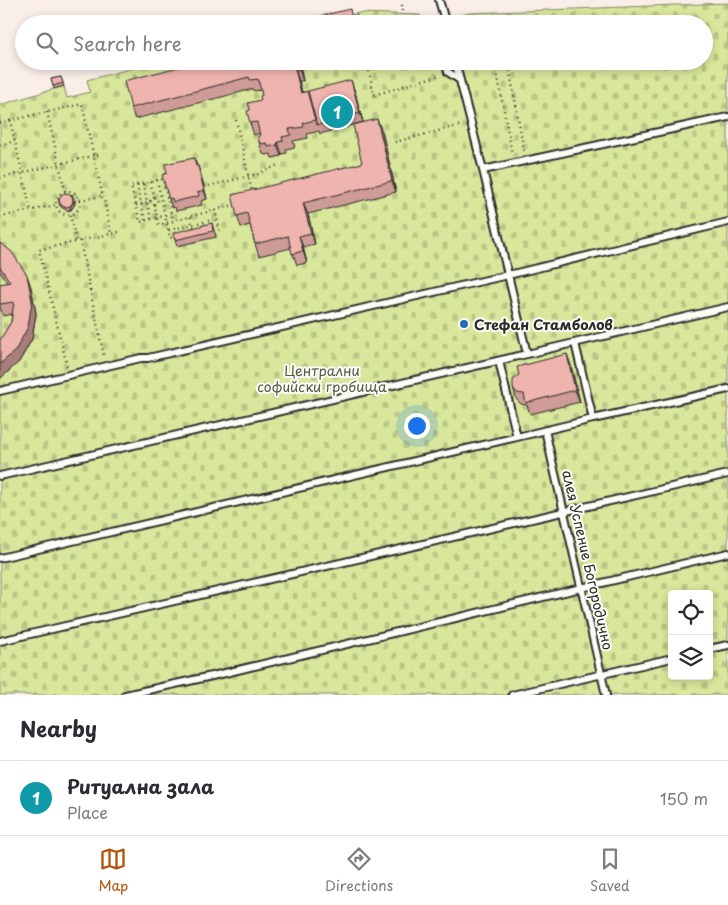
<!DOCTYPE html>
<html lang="en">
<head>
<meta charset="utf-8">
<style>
	:root { --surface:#fff; --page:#f2f2f3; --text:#2b2b33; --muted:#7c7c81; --line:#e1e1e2; --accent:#b45309 }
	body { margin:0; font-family:"Playpen Sans",sans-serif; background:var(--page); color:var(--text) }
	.controls { position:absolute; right:15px; bottom:15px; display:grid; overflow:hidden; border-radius:5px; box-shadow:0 2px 8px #0003 }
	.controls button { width:45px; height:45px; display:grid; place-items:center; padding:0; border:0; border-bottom:1px solid var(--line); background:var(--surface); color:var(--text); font:25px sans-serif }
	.you { position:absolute; left:416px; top:425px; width:18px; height:18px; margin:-12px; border:4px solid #fff; border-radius:50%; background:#1a73e8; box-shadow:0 0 0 8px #1a73e833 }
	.badge { display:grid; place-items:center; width:32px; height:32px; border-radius:50%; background:var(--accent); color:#fff; font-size:16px; font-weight:700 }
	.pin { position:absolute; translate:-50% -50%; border:2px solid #fff; box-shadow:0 1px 5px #0006 }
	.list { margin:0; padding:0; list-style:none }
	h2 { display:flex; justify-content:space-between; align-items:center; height:65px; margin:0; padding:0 20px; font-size:21px }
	h2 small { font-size:16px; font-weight:400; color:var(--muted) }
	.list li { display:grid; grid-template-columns:32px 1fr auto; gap:15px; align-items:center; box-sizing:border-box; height:75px; padding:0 20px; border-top:1px solid var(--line) }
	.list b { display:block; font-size:19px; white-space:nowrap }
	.list p { margin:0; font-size:16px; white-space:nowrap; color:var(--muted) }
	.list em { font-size:16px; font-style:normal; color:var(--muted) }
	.icon { flex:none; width:28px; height:28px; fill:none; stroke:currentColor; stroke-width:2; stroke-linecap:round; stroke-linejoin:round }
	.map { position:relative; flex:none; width:728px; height:695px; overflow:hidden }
	.search { position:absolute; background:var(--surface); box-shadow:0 2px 8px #0003; left:15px; right:15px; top:15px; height:55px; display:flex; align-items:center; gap:12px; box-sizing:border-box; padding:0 18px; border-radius:28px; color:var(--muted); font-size:19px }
	.sheet { height:140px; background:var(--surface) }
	nav { display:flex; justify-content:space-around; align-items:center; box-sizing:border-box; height:70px; border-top:1px solid var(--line); background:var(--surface); font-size:14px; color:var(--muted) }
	nav a { display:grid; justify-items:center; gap:2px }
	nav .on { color:var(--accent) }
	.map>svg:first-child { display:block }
	.cemetery { fill:url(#cemetery-stones); stroke:#828963; fill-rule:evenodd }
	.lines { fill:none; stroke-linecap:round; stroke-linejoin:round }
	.service-casing { stroke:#2b2b2b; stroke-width:10 }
	.path { stroke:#2b2b2b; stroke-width:2.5; stroke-dasharray:1 4; stroke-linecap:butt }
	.service { stroke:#fdfcf7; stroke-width:6 }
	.wall { fill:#ce9b96; stroke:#2b2b2b }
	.shaded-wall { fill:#a87e7a; stroke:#2b2b2b }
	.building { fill:#f0b4ae; stroke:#2b2b2b }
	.poi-dot { fill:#1f6fb2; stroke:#fdfcf7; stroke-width:2 }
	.labels { text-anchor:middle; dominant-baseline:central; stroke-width:4; stroke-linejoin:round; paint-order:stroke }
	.poi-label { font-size:14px; font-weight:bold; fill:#2b2b2b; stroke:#fdfcf7; text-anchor:start }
	.park-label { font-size:14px; fill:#565a47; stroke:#fdfcf7 }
	.street-label { font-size:14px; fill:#2b2b2b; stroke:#fdfcf7 }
</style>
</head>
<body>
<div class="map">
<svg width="728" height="695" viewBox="0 0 728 695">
	<defs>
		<pattern id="cemetery-stones" width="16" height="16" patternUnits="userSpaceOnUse" patternTransform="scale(1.25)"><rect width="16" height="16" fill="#d8e79b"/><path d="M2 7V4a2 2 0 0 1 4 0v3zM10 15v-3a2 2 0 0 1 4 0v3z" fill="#bac686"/></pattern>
	</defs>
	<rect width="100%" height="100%" fill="#faeee8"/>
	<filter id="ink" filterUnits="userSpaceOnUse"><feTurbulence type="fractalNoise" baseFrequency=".02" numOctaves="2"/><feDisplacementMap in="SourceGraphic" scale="10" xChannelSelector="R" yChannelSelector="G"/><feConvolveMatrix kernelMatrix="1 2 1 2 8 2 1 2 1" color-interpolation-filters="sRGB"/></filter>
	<g filter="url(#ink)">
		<path class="cemetery" d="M728,3V695H0V105L64,86L67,98L90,92L87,80L160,61H704V24H313L359,13L420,15L421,23L470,13ZM672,594H709V676H672Z"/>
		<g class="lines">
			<g class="service-casing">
				<path id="service" d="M439,0L446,24
					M445,61L448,72L460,80
					M455,61L483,170L527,354
					M483,170L728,117
					M499,361L517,437L593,419L575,343
					M0,391L141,358H148L508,275L728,222
					M593,419L728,389
					M545,430L606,695
					M0,476L527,354L728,307
					M0,558L517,437
					M0,641L728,474
					M709,649L728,645
					M125,695L221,674L728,553
					M512,695L672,658"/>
			</g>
			<path class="path" d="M402,11V4
				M351,17L357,16L358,24
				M432,18L433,24
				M367,61L374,95L440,75
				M495,61L512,154
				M508,61L524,151
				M337,64L347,61
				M47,112L66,195
				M10,120L31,211
				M236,120L252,192
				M0,123L82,104L102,193L101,196L104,199L111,234
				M395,142L462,125
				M0,145L15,141
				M0,178L101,154
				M157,180L170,238L177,236
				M150,182L154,197
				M143,184L151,219
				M137,185L145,220
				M204,187L258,174L278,165
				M56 203a12 12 0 1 1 24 0a12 12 0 1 1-24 0Z
				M150.5 201a3.5 3.5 0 1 1 7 0a3.5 3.5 0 1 1-7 0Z
				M75,201L101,196
				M154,204L159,225L237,204
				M136,205L149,202
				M69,210L76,241
				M215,210L220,232
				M171,214L140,222L131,186L163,179L173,221
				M0,217L60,204
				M190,217L194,230
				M212,228L219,226
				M169,230L217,219
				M80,241L104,357
				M67,366L39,250L119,232"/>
			<use href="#service" class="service"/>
		</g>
		<path class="wall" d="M202,61H305L298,63L303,81H299L302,92L354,89L363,122L320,134L319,131L307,134L308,138L293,141L295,147L286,149L287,153L282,154L281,156L272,158L271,154L266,155L263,154L259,142L260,136V133L254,135L250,123V110L261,100L262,95L261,90L254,91L253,89L135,119L131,108Z
			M61,77L64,86L54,89L51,79Z
			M382,131L396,192L308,214L315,244L303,247L307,263L297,265L291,248L259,256L255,244L250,225L241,227L237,216L362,163Z
			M194,158L201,175L207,199L201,201L202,205L176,211L175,207L172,208L169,199L167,173Z
			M72,194L75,204L71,210H66L61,207L58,199Z
			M212,223L216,237L177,246L175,240Z
			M0,243L31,287L36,313L32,339L19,362L1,339L11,322L12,314L3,316L0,307V284L7,283L2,274L0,273Z
			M567,354L571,366L580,402L530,414L527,405L521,404L517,400L513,388Z"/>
		<path class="shaded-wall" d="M297,61L301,69L303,81L299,69Z
			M295,69L299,81L305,104L301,93Z
			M351,80L354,89L363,122L360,113Z
			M377,119L382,131L396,192L392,181Z
			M278,142L282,154L281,156L277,145Z
			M198,166L201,175L207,199L204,190Z
			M74,201L75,204L71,210L70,207Z
			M303,203L308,214L315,244L311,233Z
			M299,236L303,247L307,263L303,251Z
			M27,275L31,287L36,313L32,339L19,362L0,379V364Z
			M567,354L571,366L580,402L575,390Z"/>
		<path class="building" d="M350,9L353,24H286Z
			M202,61H297L299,69H295L301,93L307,91L315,120L303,123L304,127L289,129L291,135L282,137L283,141L278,142L277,145L268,147L267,143L262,144L259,142L258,136H260L257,122L250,123L247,111L250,110L248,103L261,100L260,96L262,95L258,79L250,80L249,77L131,108L124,81Z
			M61,77L63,83L53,86L51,79Z
			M351,80L360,113L317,125L308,91Z
			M377,119L392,181L303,203L311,233L299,236L303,251L292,254L288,236L255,244L247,213L237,216L232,195L362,163L353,125Z
			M194,158L196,166H198L204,190L198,192L199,196L173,202L172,198L169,199L162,175L167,173L165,164Z
			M59 200a7 7 0 1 1 14 0a7 7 0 1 1-14 0Z
			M212,223L213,231L175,240L173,233Z
			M0,243L11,251L27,275L32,301L28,327L15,351L0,364V340L11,322L14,302L0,304V284L10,282L0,267Z
			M567,354L575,390L526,403L524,394L517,393L513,388V380L519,375L517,367Z"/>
	</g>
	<circle class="poi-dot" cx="464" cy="324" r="5"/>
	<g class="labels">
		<g class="poi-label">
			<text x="474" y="324">Стефан Стамболов</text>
		</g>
		<g class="park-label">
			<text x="322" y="370">Централни<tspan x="322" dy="16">софийски гробища</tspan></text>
		</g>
		<g class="street-label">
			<text transform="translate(588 560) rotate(77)">алея Успение Богородично</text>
		</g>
	</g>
</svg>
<div class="controls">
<button><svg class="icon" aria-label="locate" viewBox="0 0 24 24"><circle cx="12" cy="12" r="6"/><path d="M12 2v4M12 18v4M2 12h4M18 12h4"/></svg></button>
<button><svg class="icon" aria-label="layers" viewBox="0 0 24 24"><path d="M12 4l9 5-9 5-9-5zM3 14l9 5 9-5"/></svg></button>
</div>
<div class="you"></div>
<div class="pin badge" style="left:337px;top:112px;background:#0f9aa8">1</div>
<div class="search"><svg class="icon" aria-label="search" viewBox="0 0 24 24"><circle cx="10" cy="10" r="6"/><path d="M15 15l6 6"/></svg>Search here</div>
</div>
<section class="sheet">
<h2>Nearby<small></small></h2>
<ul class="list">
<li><span class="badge" style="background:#0f9aa8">1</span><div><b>Ритуална зала</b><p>Place</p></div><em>150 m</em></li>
</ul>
</section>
<nav>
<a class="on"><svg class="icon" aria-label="map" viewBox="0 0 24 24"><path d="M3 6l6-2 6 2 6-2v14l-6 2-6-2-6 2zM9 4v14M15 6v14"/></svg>Map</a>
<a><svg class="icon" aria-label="directions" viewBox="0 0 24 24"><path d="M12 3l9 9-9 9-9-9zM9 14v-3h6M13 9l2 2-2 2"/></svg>Directions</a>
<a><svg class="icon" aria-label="saved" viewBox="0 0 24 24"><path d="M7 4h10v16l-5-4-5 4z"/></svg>Saved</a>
</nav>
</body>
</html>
